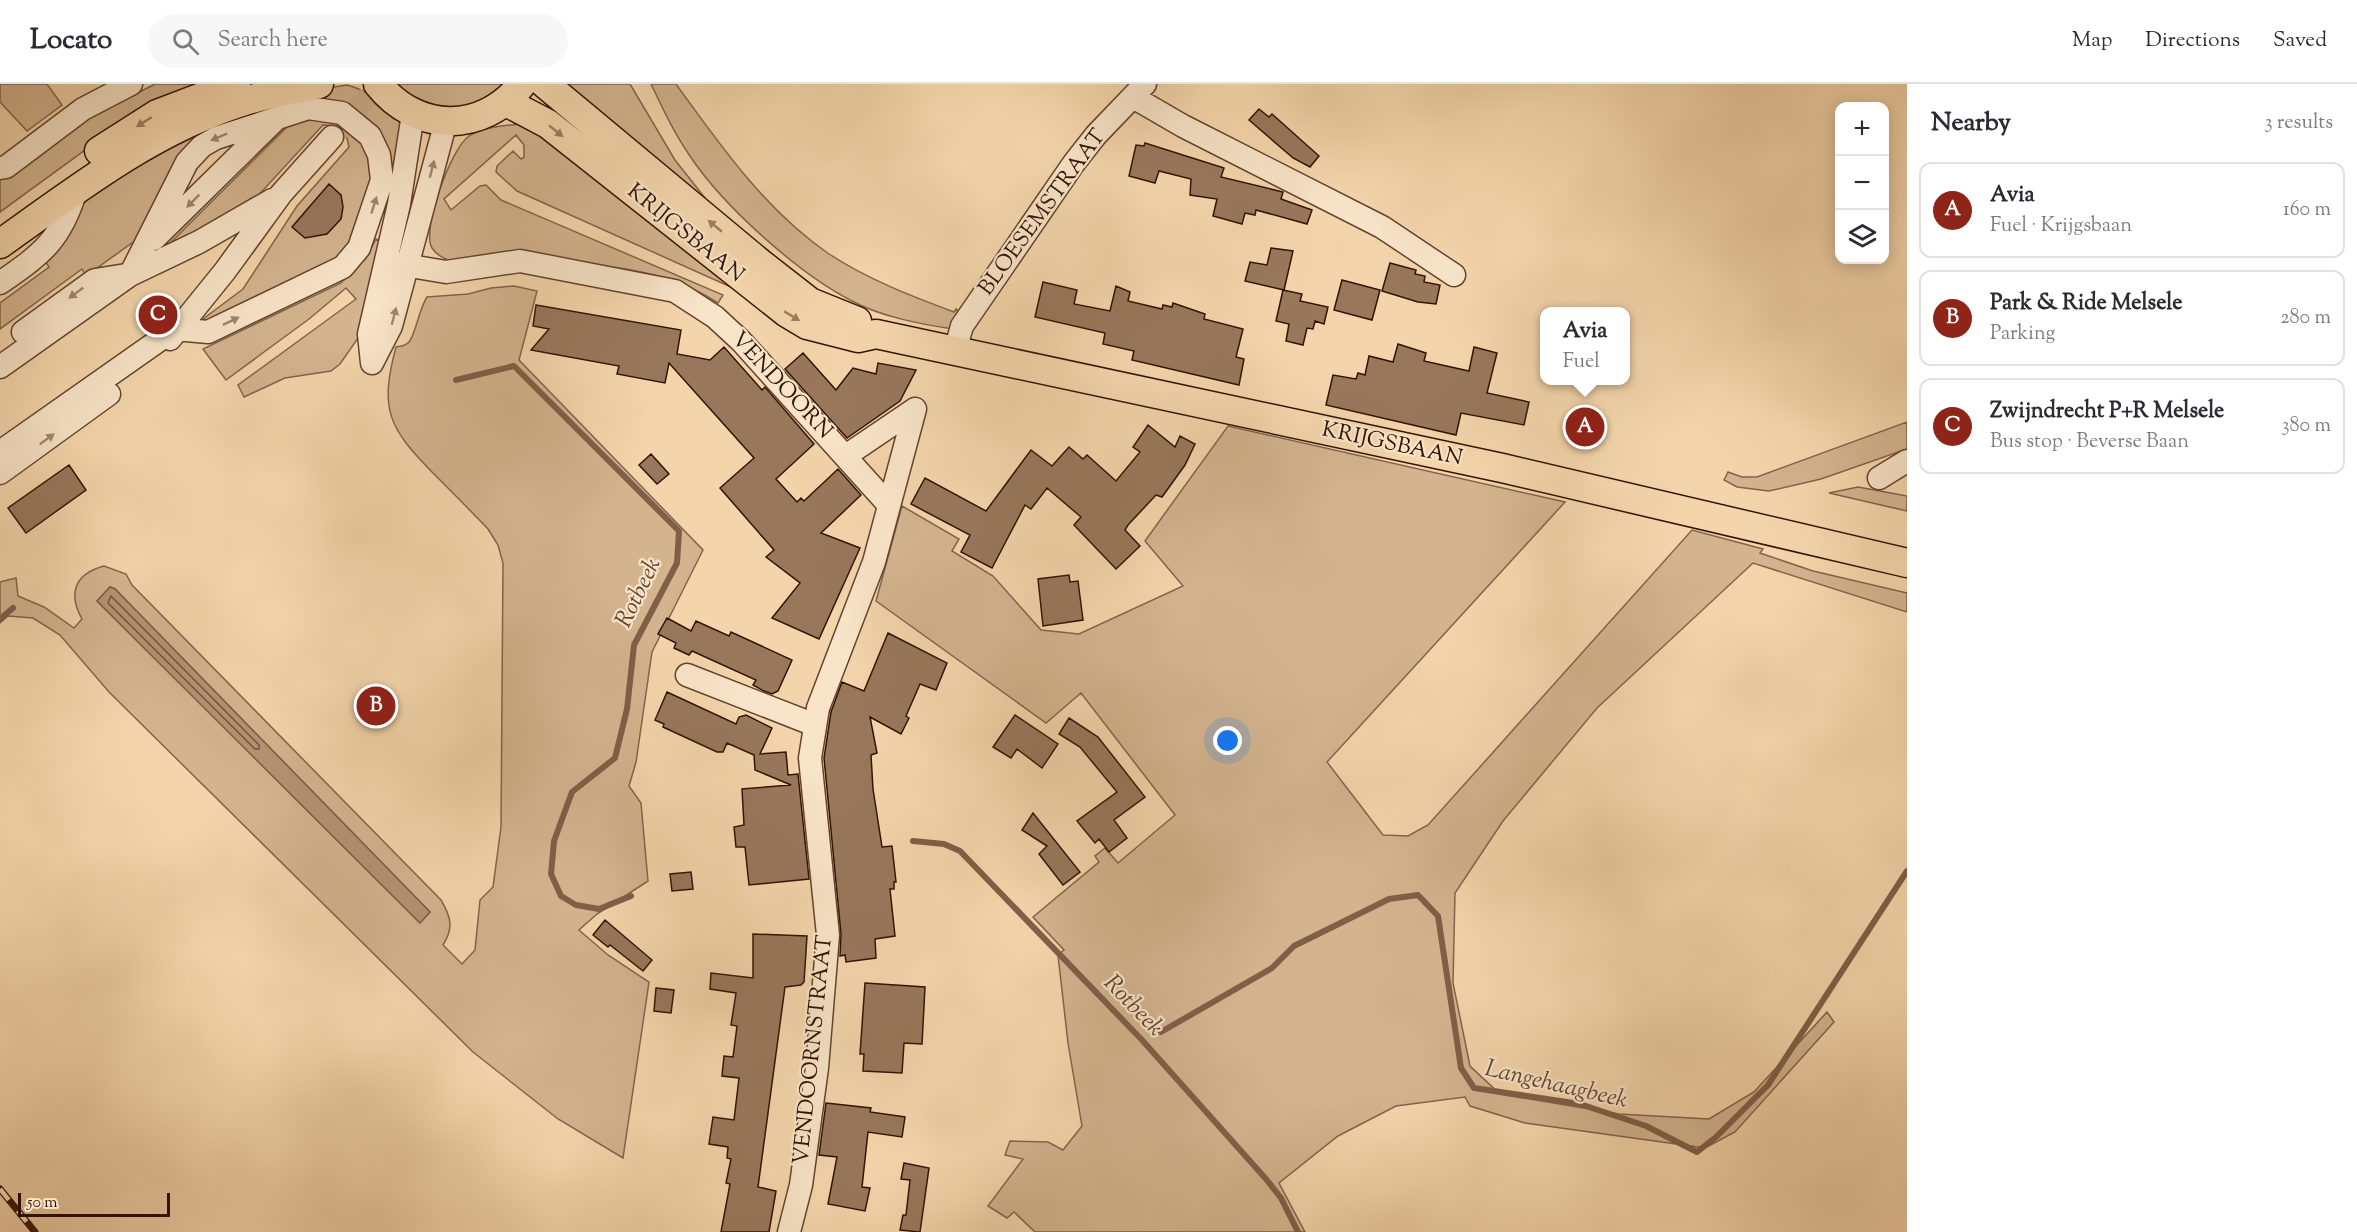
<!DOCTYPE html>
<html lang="en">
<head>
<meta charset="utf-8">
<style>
	:root { --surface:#fff; --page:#f7f7f7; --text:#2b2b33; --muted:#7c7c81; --line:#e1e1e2; --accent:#8f2418 }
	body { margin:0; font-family:"Sorts Mill Goudy",serif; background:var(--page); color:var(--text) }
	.controls { position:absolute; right:18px; top:18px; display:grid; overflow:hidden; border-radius:12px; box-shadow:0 3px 15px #0003 }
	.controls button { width:54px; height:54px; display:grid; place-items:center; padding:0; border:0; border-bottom:2px solid var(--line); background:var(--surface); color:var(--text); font:30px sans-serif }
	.scale { position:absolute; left:18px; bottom:15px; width:152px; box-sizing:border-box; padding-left:6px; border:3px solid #341205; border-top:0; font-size:16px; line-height:21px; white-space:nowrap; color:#341205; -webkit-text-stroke:4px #f8e4c8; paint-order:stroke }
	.you { position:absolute; left:1228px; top:657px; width:21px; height:21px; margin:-15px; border:4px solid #fff; border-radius:50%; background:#1a73e8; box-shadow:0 0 0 9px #1a73e833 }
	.badge { display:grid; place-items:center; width:39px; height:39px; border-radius:50%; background:var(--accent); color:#fff; font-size:20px; font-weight:700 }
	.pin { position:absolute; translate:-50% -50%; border:3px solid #fff; box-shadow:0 2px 6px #0006 }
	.popup { position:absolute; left:1540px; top:223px; width:90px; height:78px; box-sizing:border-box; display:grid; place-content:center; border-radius:12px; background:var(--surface); filter:drop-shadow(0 2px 4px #0005); font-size:20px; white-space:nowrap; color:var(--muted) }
	.popup b { font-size:22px; color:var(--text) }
	.popup::after { content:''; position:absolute; left:50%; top:100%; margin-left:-12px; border:12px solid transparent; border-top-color:var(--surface) }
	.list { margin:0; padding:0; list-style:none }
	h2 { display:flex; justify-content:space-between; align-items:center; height:78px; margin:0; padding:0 24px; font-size:26px }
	h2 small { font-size:20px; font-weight:400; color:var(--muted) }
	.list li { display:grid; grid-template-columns:39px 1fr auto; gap:18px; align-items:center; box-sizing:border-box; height:96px; margin:0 12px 12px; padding:0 12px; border:2px solid var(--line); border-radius:12px }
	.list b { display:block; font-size:22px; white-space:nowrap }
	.list p { margin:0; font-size:20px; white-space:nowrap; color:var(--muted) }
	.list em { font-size:20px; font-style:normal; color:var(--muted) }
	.icon { flex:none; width:33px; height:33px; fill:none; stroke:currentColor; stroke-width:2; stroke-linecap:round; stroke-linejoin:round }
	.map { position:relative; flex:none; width:1907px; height:1148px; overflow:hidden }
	header { display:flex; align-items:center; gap:36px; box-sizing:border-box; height:84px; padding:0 30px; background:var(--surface); border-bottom:2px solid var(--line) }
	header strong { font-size:28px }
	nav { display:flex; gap:33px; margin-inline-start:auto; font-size:21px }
	.search { width:420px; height:54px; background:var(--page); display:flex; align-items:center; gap:15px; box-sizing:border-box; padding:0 21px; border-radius:33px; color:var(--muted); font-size:22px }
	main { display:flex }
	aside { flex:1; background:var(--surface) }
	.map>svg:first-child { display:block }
	.green { fill:#d3b48f; stroke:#84634a; stroke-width:1.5; fill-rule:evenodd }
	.water { fill:#b39373; stroke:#805f47; stroke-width:1.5 }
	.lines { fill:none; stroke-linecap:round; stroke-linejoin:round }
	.shore { stroke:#74523c; stroke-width:1.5 }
	.stream { stroke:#805f47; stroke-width:6 }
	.building { fill:#98775b; stroke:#341205; stroke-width:1.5 }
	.minor-tunnel { stroke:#ceae8a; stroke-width:22; stroke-dasharray:22 11; stroke-linecap:butt }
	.minor-casing { stroke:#64432e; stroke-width:25 }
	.major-casing { stroke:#341205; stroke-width:31 }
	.minor { stroke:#f8e4c8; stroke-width:22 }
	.major { stroke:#f4d5ab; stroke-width:28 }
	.rail-casing { stroke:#341205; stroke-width:7 }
	.rail { stroke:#f8e4c8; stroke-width:4.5; stroke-dasharray:14; stroke-linecap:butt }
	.oneway { fill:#9e7d60 }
	.oneway2 { fill:#a08670 }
	.labels { text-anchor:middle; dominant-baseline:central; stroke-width:4.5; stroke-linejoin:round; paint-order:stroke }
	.street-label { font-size:22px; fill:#341205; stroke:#f8e4c8 }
	.water-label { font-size:24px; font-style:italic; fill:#674631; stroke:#f8e4c8 }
</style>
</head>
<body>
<header>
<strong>Locato</strong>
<div class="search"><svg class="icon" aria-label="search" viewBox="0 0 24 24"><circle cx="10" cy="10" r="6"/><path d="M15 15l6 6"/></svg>Search here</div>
<nav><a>Map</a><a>Directions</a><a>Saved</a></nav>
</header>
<main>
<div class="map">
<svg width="1907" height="1148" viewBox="0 0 1907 1148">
	<rect width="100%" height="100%" fill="#f4d5ab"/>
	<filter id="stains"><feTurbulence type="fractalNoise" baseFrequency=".00333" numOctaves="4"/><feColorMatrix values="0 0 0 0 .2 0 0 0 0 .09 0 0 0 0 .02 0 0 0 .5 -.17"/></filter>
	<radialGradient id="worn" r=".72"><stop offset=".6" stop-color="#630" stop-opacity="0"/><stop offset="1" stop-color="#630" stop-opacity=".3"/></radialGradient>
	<path class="green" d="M0,0H47L62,21L27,47L0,18Z
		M155,0H209L110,48L0,128V95L8,93L79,39Z
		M395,0H506C483,22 448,31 418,17C410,13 402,5 395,0Z
		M560,0H630L675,76L709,119Z
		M651,0H676C720,61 766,127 829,170C867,195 911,212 954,228L956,225L961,230L953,245C920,240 882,233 852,217C799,190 723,122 690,72C674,49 663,25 651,0Z
		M347,1C366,6 400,25 403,48C404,57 395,83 392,94C393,55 372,30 337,18L218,45L136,156L86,192L82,185L0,245V219L49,183L43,174L83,116L182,51L328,4Z
		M331,32L362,51L376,92L354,159L332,177L209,236L203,235L243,205L297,122L349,63L346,50L339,42L323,41L255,115L163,166L290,40L309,33Z
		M519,40L550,55L733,204L517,107L496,88L497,82L513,67L521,75L524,73V61L516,51L444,115L451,126L480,102L486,101L501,116L723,211L718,219C642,169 543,181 456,179C447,175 438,173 432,164C421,146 451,64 469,52C482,43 504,42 519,40Z
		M376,155L383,159L365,244L340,280L331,287L285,294L244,313L238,301L356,215L346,204L309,235L226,296L203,265L341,199L366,174Z
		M514,202L537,207L519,276L703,466L652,568L636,678L629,702L641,719L648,797L597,830L579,846L608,871L649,898L623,1074L558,1035L473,968L109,608L60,551L33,534L8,532L0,539V498L16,494L18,512L44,523L74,544L82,535C68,510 74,490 104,482L126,490L132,501L441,816C451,833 454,844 443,861L462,880L475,866L480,816L493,803L501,743L503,479L498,461L488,445C470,426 451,407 432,388C389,344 379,326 396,263C400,262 406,262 409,258C415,252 419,225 427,213L468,210L491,204ZM110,503L115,505L430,828L420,839L97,517Z
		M1907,338V365L1821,395L1769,407L1737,403L1724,396L1728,388L1742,393H1757Z
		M1228,342L1565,418L1327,678L1383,751L1408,752L1428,741L1692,446L1763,465L1760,469L1813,487L1907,509V528L1753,479L1597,624L1503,737L1455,809L1453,899L1470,982L1500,1010L1619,1030L1709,1035L1754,1008L1827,928L1834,938L1735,1048L1705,1064L1525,1039L1470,1022L1465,1013L1396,1022L1338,1052L1279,1099L1305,1148H1035L1014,1128L1007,1134L988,1122L1023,1075L1005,1071L1010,1057L1048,1058L1063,1066L1082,1042L1068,959L1058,871L1064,866L1033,833L1099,778L1095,772L1105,764L1118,779L1175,731L1081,609L1046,639L876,517L902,422L959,455L952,467L993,492L1041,546L1079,550L1183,502L1145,457Z
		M1858,403L1907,412V427L1829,409Z"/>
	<path class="water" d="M110,503L115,505L430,828L420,839L97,517Z"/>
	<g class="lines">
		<path class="shore" d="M111,512L259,661V665H255L108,519Z"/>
		<path class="stream" d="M456,296L514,282L679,447L677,479L634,561L627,625L615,674L572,708L554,757L551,790L561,812L576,821L599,825L631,812
			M0,535L13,524
			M913,757L944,760L960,767L1142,956L1266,1095L1281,1114L1298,1148
			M1161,948L1272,884L1294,862L1389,815L1418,811L1438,832L1461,984L1474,1004L1580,1020L1646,1042L1697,1068L1716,1053L1768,1001L1907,787"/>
	</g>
	<path class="building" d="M1259,25L1269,33L1272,30L1319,72L1310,83L1293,74L1249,36Z
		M1145,59L1224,84L1221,93L1283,108L1281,115L1312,126L1307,140L1256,126L1255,131L1245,129L1242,140L1213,132L1217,115L1190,111L1191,95L1159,87L1155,99L1129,92L1136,61L1144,62Z
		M329,100L341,111L343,123L341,135L327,150L305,154L292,143Z
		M1271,164L1293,167L1284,206L1245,197L1250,178L1267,181Z
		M1390,179L1416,186L1415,190L1425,192L1424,198L1440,201L1436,220L1418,218L1382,207Z
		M1342,196L1380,206L1372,236L1334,226Z
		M1043,198L1077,206L1074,220L1110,227L1116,202L1130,208L1128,217L1162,225L1163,221L1172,223L1173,219L1205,230L1204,235L1243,245L1236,273L1244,275L1239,301L1132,276L1134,267L1103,260L1105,249L1035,233Z
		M1283,206L1302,210L1300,217L1328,223L1324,240L1315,237L1313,245L1307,244L1303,261L1286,257L1289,240L1276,237Z
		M536,221L681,246L677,270L710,276L724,263L762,306L765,303L814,360L776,395L797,418L801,414L804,417L838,385L861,411L821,449L860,464L819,555L772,534L800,499L766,473L774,466L720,404L754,374L669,279L665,299L617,290L619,282L531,266L549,245L533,242Z
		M1398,260L1426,269L1424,277L1469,287L1474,263L1497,269L1487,309L1529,318L1524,341L1461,329L1456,351L1326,321L1333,291L1356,295L1358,289L1365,291L1369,272L1393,278Z
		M803,269L836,306L853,284L876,290L878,279L916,286L900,317L847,354L785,285Z
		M1148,341L1175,363L1180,352L1195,360L1185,381L1162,413L1156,411L1128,441L1125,446L1140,462L1116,485L1074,441L1081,433L1047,404L1031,425L1025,421L992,484L961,468L970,451L911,420L925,394L986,427L1031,366L1052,382L1069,363L1083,375L1087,371L1116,397L1140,368L1133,363Z
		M651,370L669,390L657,400L639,381Z
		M69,381L86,406L26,449L8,424Z
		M1069,491L1070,498L1078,497L1083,536L1043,542L1038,495Z
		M667,534L691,547L696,537L729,552L731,548L792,576L778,607L772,610L764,607L753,601L756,596L692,567L689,571L674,564L676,559L658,550Z
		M888,549L947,579L936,606L920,600L906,632L909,634L901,650L870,633L877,669L871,671L873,705L882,763L892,762L896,798H894V805H890L895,852L875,855L876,874L846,878L845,871L840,872L841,850L824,674L831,628L842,598L864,607Z
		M667,608L736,640L739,633L746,631L772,644L760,670L786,668L788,691L798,690L809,795L749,801L745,763H736L734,743L744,741L742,705L791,701L755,686L754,671L727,659L723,668H717L663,643L664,640L655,636Z
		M1015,631L1058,660L1042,684L1017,665L1011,674L993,663Z
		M1069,634L1098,653L1145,713L1114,736L1127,754L1109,768L1099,755L1095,759L1077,737L1117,708L1080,663L1059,650Z
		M1033,729L1080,788L1063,801L1039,770L1047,762L1022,746Z
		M691,788L693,805L672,807L670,790Z
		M605,836L652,876L643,887L610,861L608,863L593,851Z
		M753,850L807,852L804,898L801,901L785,903L758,1103L776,1107L769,1148H721L730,1100L726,1099L731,1075L727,1074L728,1063L709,1060L713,1033L734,1036L739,994L722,992L724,972L733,973L737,942L731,941L736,909L710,905L711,889L753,894Z
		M865,899L925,903L922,960L904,959L902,989L863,987L864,970H860Z
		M656,904L674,906L671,929L654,927Z
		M826,1019L871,1024L870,1028L905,1033L902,1053L868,1048L862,1103L870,1104L865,1127L828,1120L837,1073L819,1071Z
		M904,1079L929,1084L920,1148L900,1146L903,1131H906L910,1096L901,1095Z"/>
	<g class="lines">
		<path class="minor-tunnel" d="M332,53L380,0"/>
		<g class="minor-casing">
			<path id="minor" d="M1133,13L1183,42L1382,143L1454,191
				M0,84L6,83L83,25L131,0
				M154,155L274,37
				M386,178L446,188L520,177L675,207L715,233L741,257L888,420
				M0,199C42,170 61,156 76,106
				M23,248L95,196L126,191
				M170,255L225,187L281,110L332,53
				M955,267L962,242L1074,79L1096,51L1145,0
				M372,279L369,250L399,120L413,30
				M372,279L391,242L446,37
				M0,283L130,191L199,158L272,116
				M0,368L175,245L208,248L343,183L359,164L382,96L379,71L370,52L342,29L308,24L216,54L202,62L187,78L130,191
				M847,371L915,325
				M0,389L109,310
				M1879,394L1907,377
				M687,591L815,641
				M789,1148L801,1101L817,984L828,851L810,674L818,624L874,478L915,325"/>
		</g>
		<g class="major-casing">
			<path id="major" d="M378,0C417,49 483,50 522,0
				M545,0L760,179L810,218L857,237
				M506,18L548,40L787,229L807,241L858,254L876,250L1502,384L1907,479
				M99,67L157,30L236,0
				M0,160C76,106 150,48 239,19C264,10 293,6 319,0"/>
		</g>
		<use href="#minor" class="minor"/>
		<use href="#major" class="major"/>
		<g class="rail-casing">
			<path id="rail" d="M0,1105L35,1148"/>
		</g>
		<use href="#rail" class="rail"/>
	</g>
	<defs><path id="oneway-solid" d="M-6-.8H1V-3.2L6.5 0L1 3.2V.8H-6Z" transform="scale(1.5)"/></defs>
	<g class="oneway">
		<use href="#oneway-solid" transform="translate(144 38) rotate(148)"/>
		<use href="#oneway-solid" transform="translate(556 47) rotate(39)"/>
		<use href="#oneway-solid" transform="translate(715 142) rotate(-140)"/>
		<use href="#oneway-solid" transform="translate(792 232) rotate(31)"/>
	</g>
	<g class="oneway2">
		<use href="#oneway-solid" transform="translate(219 53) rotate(157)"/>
		<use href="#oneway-solid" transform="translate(432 85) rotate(-76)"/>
		<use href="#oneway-solid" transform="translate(193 117) rotate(135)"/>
		<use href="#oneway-solid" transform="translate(374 121) rotate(-73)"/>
		<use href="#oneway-solid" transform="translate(76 209) rotate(144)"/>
		<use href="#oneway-solid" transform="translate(394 232) rotate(-76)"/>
		<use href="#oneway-solid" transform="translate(231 237) rotate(-26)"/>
		<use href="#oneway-solid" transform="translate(47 355) rotate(-36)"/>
	</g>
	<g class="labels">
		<g class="street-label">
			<text transform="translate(1043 129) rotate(-54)">BLOESEMSTRAAT</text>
			<text transform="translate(685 150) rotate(39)">KRIJGSBAAN</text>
			<text transform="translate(781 302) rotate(47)">VENDOORN</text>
			<text transform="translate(1392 361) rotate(12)">KRIJGSBAAN</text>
			<text transform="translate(814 966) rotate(-84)">VENDOORNSTRAAT</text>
		</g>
		<g class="water-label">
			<text transform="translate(639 509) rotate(-64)">Rotbeek</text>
			<text transform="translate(1133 922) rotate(46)">Rotbeek</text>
			<text transform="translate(1556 1001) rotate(13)">Langehaagbeek</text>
		</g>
	</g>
	<rect width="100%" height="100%" filter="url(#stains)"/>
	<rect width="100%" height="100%" fill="url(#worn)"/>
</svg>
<div class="controls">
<button>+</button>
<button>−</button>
<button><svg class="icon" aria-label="layers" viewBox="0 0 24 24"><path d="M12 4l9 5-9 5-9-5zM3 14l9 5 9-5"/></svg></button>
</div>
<div class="scale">50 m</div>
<div class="you"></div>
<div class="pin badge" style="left:1585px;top:343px">A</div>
<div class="popup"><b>Avia</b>Fuel</div>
<div class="pin badge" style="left:376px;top:622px">B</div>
<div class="pin badge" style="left:158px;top:231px">C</div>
</div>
<aside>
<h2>Nearby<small>3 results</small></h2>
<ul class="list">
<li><span class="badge">A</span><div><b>Avia</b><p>Fuel · Krijgsbaan</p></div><em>160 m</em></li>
<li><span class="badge">B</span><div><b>Park &amp; Ride Melsele</b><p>Parking</p></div><em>280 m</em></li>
<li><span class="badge">C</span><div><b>Zwijndrecht P+R Melsele</b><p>Bus stop · Beverse Baan</p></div><em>380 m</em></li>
</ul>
</aside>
</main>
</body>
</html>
